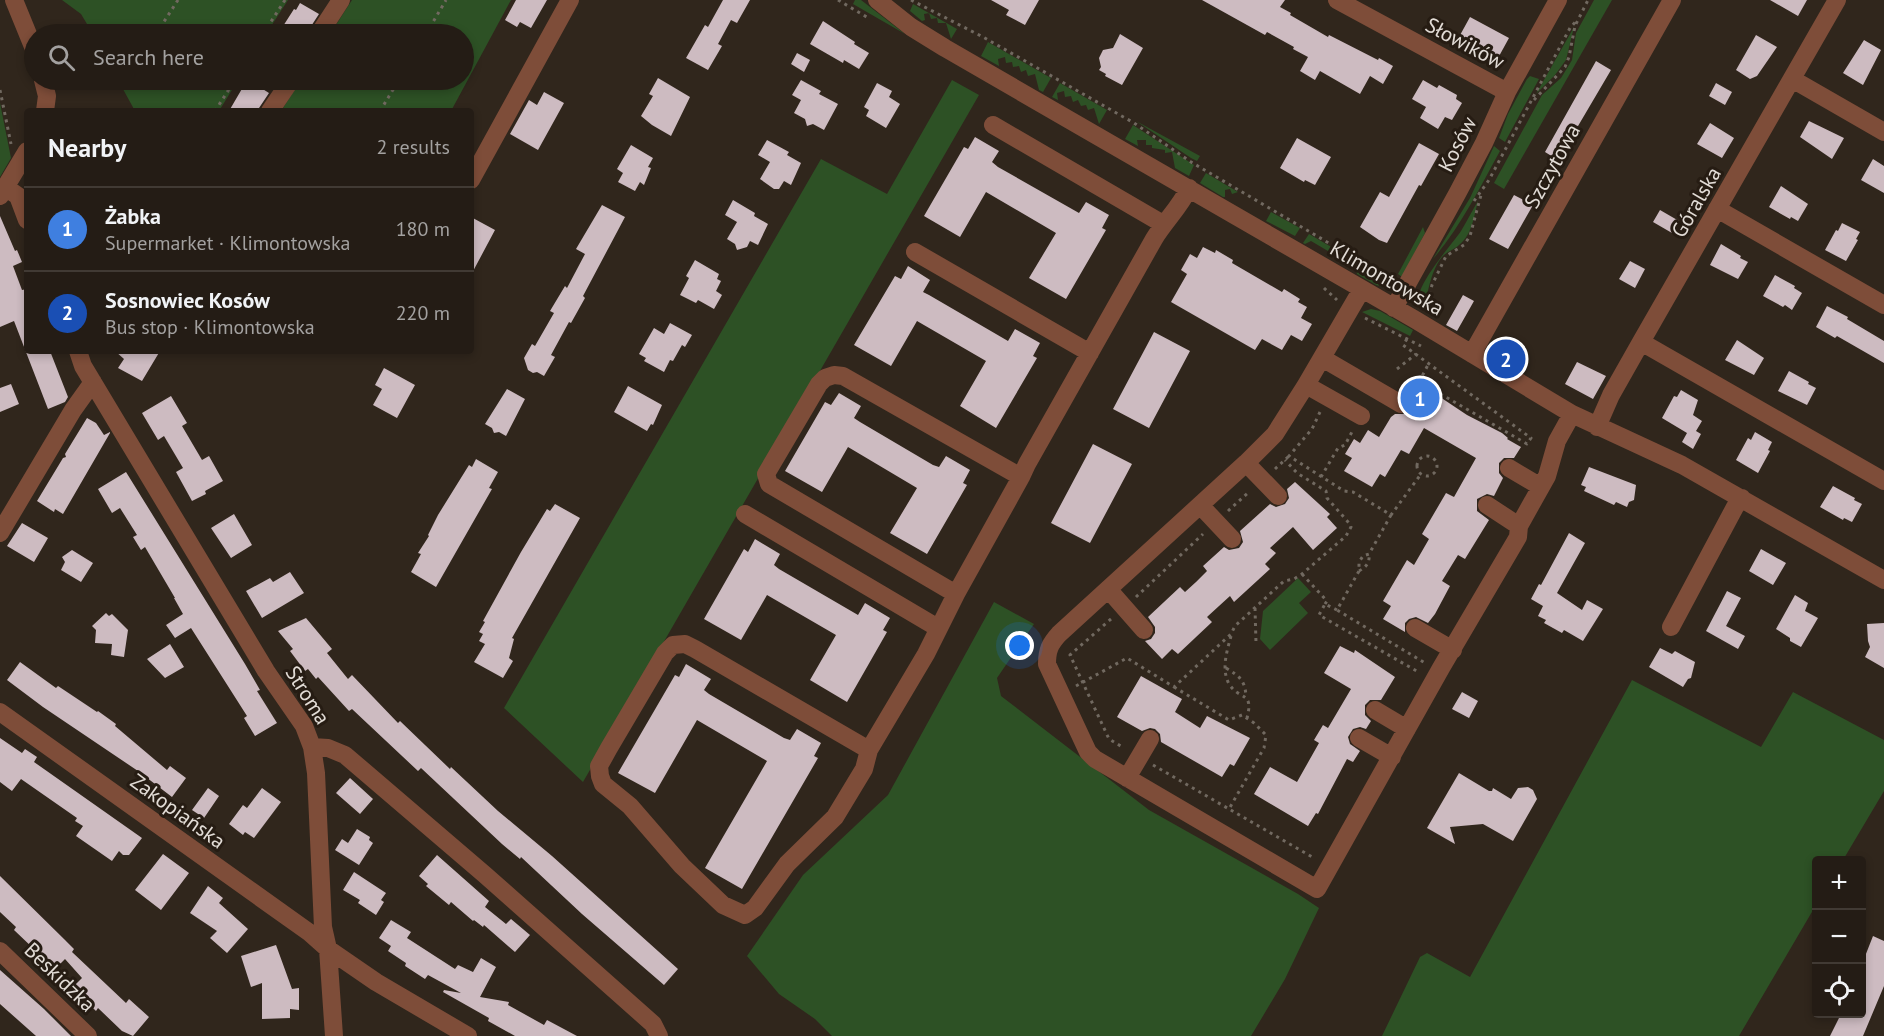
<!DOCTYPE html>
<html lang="en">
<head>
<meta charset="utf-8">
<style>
	:root { --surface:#241c15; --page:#302922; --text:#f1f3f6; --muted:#a3a1a0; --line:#413a34; --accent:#5ac8e6 }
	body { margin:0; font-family:"PT Sans",sans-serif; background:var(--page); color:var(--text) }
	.controls { position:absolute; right:18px; bottom:18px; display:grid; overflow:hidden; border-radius:6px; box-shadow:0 3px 9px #0003 }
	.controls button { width:54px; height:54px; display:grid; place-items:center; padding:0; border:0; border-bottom:2px solid var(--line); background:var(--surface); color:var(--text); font:30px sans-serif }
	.you { position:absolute; left:1020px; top:646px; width:21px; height:21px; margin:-15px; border:4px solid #fff; border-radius:50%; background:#1a73e8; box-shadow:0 0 0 9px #1a73e833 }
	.badge { display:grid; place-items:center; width:39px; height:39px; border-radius:50%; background:var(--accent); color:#fff; font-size:20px; font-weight:700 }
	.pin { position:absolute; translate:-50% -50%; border:3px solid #fff; box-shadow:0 2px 6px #0006 }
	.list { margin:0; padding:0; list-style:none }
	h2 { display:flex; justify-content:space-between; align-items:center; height:78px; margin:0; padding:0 24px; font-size:26px }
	h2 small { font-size:20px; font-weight:400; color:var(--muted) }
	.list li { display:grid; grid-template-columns:39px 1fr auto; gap:18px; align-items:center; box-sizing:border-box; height:84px; padding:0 24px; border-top:2px solid var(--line) }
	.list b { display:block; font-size:22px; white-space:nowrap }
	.list p { margin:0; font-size:20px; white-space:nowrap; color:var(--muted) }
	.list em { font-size:20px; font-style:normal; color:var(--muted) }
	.icon { flex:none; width:33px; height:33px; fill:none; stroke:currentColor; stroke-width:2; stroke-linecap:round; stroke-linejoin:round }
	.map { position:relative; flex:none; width:1884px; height:1036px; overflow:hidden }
	.search { position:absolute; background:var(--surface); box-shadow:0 3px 9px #0003; left:24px; top:24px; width:450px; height:66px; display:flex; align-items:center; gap:15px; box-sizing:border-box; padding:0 21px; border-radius:33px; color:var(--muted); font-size:22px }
	.panel { position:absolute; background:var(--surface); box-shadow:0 3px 9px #0003; left:24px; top:108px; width:450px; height:246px; border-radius:6px }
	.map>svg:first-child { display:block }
	.green { fill:#2d5125 }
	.building { fill:#cdbbc1 }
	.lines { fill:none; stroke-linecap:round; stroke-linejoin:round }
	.path { stroke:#716960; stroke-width:3; stroke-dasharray:3 4.5; stroke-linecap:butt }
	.minor { stroke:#7e4d39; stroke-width:18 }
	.labels { text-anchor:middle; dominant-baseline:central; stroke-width:6; stroke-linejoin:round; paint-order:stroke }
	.street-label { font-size:21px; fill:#e2dcd6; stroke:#261c13 }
</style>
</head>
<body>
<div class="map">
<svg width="1884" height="1036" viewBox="0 0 1884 1036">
	<rect width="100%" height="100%" fill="#30261c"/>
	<path class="green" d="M62,0H288L266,34H93L81,14Z
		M352,0H511L451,111H281L301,80H464V34H330Z
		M855,0H861L905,34L853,4Z
		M1594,0H1612L1504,189L1494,183L1542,95L1561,78L1572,60L1576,33Z
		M913,4L957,29L951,39L946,23H938L937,18L931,19L929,13L924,14L925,20L922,21L910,11Z
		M1574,27L1566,60L1555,75L1536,94Z
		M988,42L1051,78L1043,92L1039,90L1035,74L1028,76L1026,70L1021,72L1019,66L1013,67L1012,62L1006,63L1005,57L998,59L999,66L981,56Z
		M1530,76L1539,79L1505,142L1499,138L1508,114L1527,79Z
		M118,80H238L219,111H135Z
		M952,80L979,95L583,782L504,708L821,159L887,194Z
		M1060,83L1107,110L1099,124L1094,108L1088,110L1086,105L1081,106L1078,100L1073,102L1071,96L1065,97L1064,91L1057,93L1058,100L1052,97Z
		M0,103L11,158L0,177Z
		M1136,121L1200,156L1197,161L1191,158Z
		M1133,125L1194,165L1189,176L1175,168L1172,152L1165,153V150L1152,148V145H1146V140H1137L1138,146L1125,139Z
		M1494,146L1500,151C1479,189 1461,226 1433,259L1470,198Z
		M1206,173L1238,192L1232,194L1230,189L1225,190V197H1223L1200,183Z
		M1478,201C1474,216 1472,235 1459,245C1455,249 1448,251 1443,256C1431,269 1428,292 1424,310L1418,304C1415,285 1450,247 1461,231C1467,221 1472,211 1478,201Z
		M1271,212L1300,228L1295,236L1266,221Z
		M1423,227L1425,233L1402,277L1398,274Z
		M1309,234L1395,284L1386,288L1376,285L1357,274L1355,267L1311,241L1305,244L1303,243Z
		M1371,309L1380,311L1413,330L1410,336L1362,312Z
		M1298,578L1311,592L1299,603L1308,613L1270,650L1260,639L1263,611Z
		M994,602L1034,624L997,678L1001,696L1149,810L1298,894L1319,908L1285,979L1251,1036H832L815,1019L779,994L747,956L803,875L888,795Z
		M1632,680L1761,747L1793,692L1884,740V791L1843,860H1816V905L1739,1036H1382L1420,957L1427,953L1470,977Z"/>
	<path class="building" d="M516,0H547L531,28L520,22L517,27L505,20Z
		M723,0H750L737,23L731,20L718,44L722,46L708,70L686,58L705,25L708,27Z
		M991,0H1039L1025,25L1006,15L1009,10Z
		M1202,0H1285L1280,7L1291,13L1290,15L1328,37L1329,35L1378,60L1379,58L1393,66L1383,84L1370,76L1360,94L1320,71L1315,80L1300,71L1308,57L1293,49L1294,47L1267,32L1265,35Z
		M1770,0H1807L1798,16Z
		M300,3L319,14L306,34H278L294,9L296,10Z
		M1470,17L1509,38L1498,58L1459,37Z
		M823,21L855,42L854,44L869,53L859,69L844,60L843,63L810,44Z
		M1120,34L1143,48L1122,85L1105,76L1106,74L1099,70L1101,67L1099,58L1103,50L1113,48Z
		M1756,35L1777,47L1757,76L1750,79L1736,70Z
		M1864,40L1881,50L1863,85L1843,73Z
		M797,53L810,60L804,72L791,64Z
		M1596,61L1611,70L1558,160L1545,152Z
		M658,78L690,97L671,136L652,125L641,116L653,96L649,94Z
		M801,80L821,91L819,94L838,104L824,130L813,124L807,126L805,119L794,113L801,100L792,95Z
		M1423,80L1437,88L1439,85L1457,95L1456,99L1462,103L1452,120L1445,117L1438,129L1420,118L1426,107L1412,99Z
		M250,81L269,93L257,111H229L243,87L246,89Z
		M877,83L892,91L889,97L900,104L886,128L866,116L869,110L864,107Z
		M1716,83L1732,92L1725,105L1709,96Z
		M544,92L564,103L538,150L510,134L529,100L537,105Z
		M1809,121L1844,138L1832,159L1800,137Z
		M1710,123L1734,138L1722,158L1697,144Z
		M975,137L999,151L992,162L998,167L1079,213L1086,202L1109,215L1102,228L1106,230L1066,299L1029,278L1056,233L986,192L960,237L924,216L964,147L968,149Z
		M1297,138L1331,157L1315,185L1305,180L1304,182L1280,168Z
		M767,140L789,152L787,155L801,163L791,185L784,181L779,189H774L760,179L770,162L758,155Z
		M1419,143L1439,154L1421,186L1419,185L1387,243L1379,240L1360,227L1380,192L1389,197Z
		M631,145L653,158L648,167L651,168L644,185L640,182L635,191L618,182L623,173L617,169Z
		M1873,159L1884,166V193L1861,180Z
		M1781,186L1808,204L1798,221L1791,217L1790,219L1769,207Z
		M1514,195L1533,205L1508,249L1489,239Z
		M733,200L755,213L754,216L768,224L758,245L750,241L747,247L737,250L735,244L727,239L737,222L725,215Z
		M602,205L625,217L583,296L585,298L571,323L569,322L551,355L555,357L544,376L537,372L533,373L528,370L524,358L532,344L535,346L554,313L550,311L565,286L567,288L585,254L576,249Z
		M1660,210L1679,221L1672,233L1653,222Z
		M0,216L15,251L17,250L22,262L13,266L22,290L27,289V351H50L68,397L65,402L48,409L14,321L0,327Z
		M471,217L495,230L471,275Z
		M1842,223L1860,232L1856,239L1858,240L1846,261L1825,250L1836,230L1838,231Z
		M1721,244L1741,256L1740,258L1748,262L1738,279L1710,265Z
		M1203,247L1215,253L1216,250L1233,260L1232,263L1282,292L1284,289L1300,299L1298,302L1307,307L1301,318L1312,324L1302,341L1291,335L1282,350L1262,339L1255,350L1171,302L1187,274L1181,270L1190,254L1197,258Z
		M695,260L719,274L717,279L721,281L716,291L722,295L714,309L698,300L696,303L680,295L689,278L686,276Z
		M1630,261L1645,269L1635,288L1619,279Z
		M908,266L930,280L923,292L929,295L1008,341L1015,329L1040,343L1033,356L1037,358L996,428L960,406L986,361L917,321L891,366L854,345L895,276L901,279Z
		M1775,275L1795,286L1794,288L1802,293L1792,310L1785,305L1783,307L1763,296Z
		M1463,295L1474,301L1457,331L1446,325Z
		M1827,306L1848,317L1847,319L1884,341V363L1837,336L1835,338L1816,327Z
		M670,323L692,335L685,347L682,345L673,361L670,360L664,372L644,361L646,358L639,354L654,328L664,334Z
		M1154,332L1190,351L1149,428L1113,409Z
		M1737,340L1764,358L1754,375L1725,360Z
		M115,351H160L142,381L118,368L124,359Z
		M1577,362L1606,376L1593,399L1565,384Z
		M384,368L415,385L397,418L373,405L382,389L375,385Z
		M1789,371L1809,382L1808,384L1816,388L1807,405L1778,391Z
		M11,384L19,404L0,412V388Z
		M1412,384L1426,392L1427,390L1434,393L1467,415L1502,433L1508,438L1507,439L1521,447L1514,458H1504L1499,463V473L1503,478L1494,496L1487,494L1477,499V511L1489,520L1465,559L1458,555L1442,581L1450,586L1435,614L1428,623L1416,617L1409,619L1405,623V632L1383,619L1391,606L1383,601L1407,560L1414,565L1429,539L1422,534L1446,493L1454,497L1476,458L1424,428L1409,454L1401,450L1385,477L1380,474L1372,487L1344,471L1352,458L1345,454L1354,439L1360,443L1368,430L1379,437L1391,417L1395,414H1406L1410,410L1412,403L1406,394Z
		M628,386L662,405L653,425L651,424L647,431L614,412Z
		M507,389L525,399L506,436L499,432L494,433L492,428L485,424Z
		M1681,390L1698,400L1693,415L1702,421L1696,431L1701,434L1693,449L1682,442L1687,433L1662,418L1674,396L1677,397Z
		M839,393L861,406L854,418L860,422L933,465L939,467L946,456L970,470L963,483L967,485L927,554L890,533L917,488L848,447L822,492L785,471L825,402L831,405Z
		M171,396L187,423L182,426L202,460L209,456L223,481L205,491L206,494L192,501L176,472L183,468L164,436L158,440L142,413Z
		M87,418L96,423L104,435L110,432V433L63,514L55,509L54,512L37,501L63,458L66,457L65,454Z
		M1755,432L1772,442L1768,450L1770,451L1758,473L1736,460L1748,438L1751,440Z
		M1093,444L1132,464L1090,543L1051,523Z
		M476,459L498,472L489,488L492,489L436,587L411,572L421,554L418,553L429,536L428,535L438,515L469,465L472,467Z
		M1589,467L1636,485L1634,500L1629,502L1627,507L1616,502L1614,505L1584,491L1586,487L1581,485Z
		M126,472L245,664L260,690L257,691L277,723L255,736L244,718L247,716L191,628L175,638L166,625L183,614L174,598H175L145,547L141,550L133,537L137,535L120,508L112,513L98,489Z
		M1295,482L1330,514L1327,517L1337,528L1313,550L1293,527L1270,548L1276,553L1265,564L1270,569L1234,602L1230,596L1219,606L1207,617L1212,622L1178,654L1172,649L1162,659L1145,641L1151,639L1155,633V627L1148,617L1180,587L1185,592L1196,582L1207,571L1203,566L1224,547L1229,550L1239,548L1243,542L1240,531L1270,504L1276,507L1285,504L1289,498L1287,489Z
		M1833,486L1855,498L1854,500L1862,504L1852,522L1844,518L1843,520L1820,507Z
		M555,504L580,518L512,638L514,639L509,658L513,661L503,678L474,662L485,644L479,641L483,634L479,632L485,622L483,621L521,552L547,509L550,511Z
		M234,514L252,545L231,558L211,528Z
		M22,523L48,538L34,562L7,546Z
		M1569,533L1585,543L1557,593L1582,610L1587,600L1603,609L1583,641L1564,630L1562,633L1544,623L1546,620L1538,616L1543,606L1531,599L1539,584L1541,585Z
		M755,539L780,554L774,565L779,569L858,615L865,603L890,618L883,630L887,632L847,702L810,680L836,635L767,595L741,640L704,619L744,549L748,552Z
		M1761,549L1786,563L1773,585L1749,571Z
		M72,550L93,563L81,582L61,570L65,562L62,557Z
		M290,572L304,593L262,618L246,591L270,578L273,582Z
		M1727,591L1741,598L1726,626L1745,636L1738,649L1706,631Z
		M1795,595L1808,603L1805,611L1818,618L1801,647L1790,641V638L1776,629Z
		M106,613L109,616L112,614L128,630L124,657L111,655L112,644L95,643L96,630L92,626Z
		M306,618L332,649L327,653L348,679L352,675L398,723L400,721L450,769L451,767L498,811L552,856L678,969L664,985L582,914L521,857L520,859L502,844L421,768L418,771L352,709L349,711L318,677L316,679L308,669L305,671L290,651L293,649L278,631Z
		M1884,623V668L1865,657L1870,647L1868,641L1867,624Z
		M170,644L184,667L165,678L147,659Z
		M1340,646L1354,653L1355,650L1395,677L1381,700H1370L1365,705V715L1371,721L1366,729L1360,727L1353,729L1348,737L1350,744L1360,751L1353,762L1347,759L1318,814L1316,813L1308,826L1254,794L1270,767L1297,782L1319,743L1314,740L1323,725L1328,728L1351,689L1324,673Z
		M1660,648L1672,654L1675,651L1695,662L1691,678L1688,679L1683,687L1649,667Z
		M20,662L56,688L58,686L97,712L98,711L116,724L115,726L167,770L170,766L186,778L172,797L138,771L43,707L7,680Z
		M686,664L711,679L704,690L709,694L784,738L790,740L797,729L821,743L814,756L818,758L742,889L705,868L767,761L697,720L655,793L618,773L675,675L679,677Z
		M1141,676L1182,699L1175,712L1200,728L1207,716L1250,738L1234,766L1230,764L1222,777L1161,742L1160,734L1155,729L1150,728L1142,731L1117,717Z
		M1462,692L1478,701L1469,718L1452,709Z
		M0,738L22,753L25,749L37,757L34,762L142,838L129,855H123L119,851L112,861L76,836L83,826L75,821L77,818L21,779L12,791L0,782Z
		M1459,773L1489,791H1492L1493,788L1511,799L1518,788L1528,787L1533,790L1537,799L1513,841L1483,824L1450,827L1455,844L1427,828Z
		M350,778L373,799L360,814L336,793Z
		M208,788L219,796L204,818L192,810Z
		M262,788L281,802L254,838L245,832L243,835L229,824L243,805L247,808Z
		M357,829L370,837L369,840L373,843L359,865L335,850L342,839L348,843Z
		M163,854L189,873L161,910L135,890Z
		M437,855L489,901L485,907L506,924L511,919L530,935L515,952L484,925L483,927L474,920L473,921L451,902L449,905L426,886L428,884L419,876Z
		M354,872L386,893L381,900L384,902L376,915L358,903L360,900L343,890Z
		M0,876L65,940L74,949L72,952L126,1003L129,999L149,1017L133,1036L122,1031L98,1008L96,1011L86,1001L88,999L74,986L82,978L65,959L55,969L14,930L16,927L0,912Z
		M208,886L223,898L219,903L248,929L227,953L210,938L217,931L190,913Z
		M391,920L411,932L407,938L455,969L458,965L473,972L481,958L496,967L480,997L509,1002L508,1005L544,1025L547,1020L577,1036H515L488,1021L489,1018L443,992L444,990L461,993L428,975L425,979L405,966L406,963L388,951L391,946L379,938Z
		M1873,936L1884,941V986L1863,1036H1830L1841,1014H1862V964Z
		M276,945L292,989L299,988V1010L290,1009V1018L262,1019V983L251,987L241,956Z
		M0,970L44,1009L71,1036H36L0,1004Z"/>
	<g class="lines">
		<path class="path" d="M838,0L870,19
			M911,0L983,37L1134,123L1191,162L1390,279
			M156,34L178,0
			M263,34L285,0
			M426,34L446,0
			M0,90L11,144
			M1534,100L1565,67L1569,57L1575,26L1588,0
			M215,111L235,80
			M380,111L399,80
			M1474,201L1489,180L1570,28L1577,20
			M1324,288L1337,300
			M1426,309L1432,285L1446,256L1464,245L1470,236L1481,195
			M1365,318L1421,346
			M1407,339L1403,345L1531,438L1527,444L1413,378
			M1397,369L1416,354
			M1419,382L1429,363
			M1320,412L1312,429L1289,456L1344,491L1353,492L1391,515L1421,474
			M1417 466a10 10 0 1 1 20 0a10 10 0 1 1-20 0Z
			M1275,469L1289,456
			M1321,477L1338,448L1345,445L1353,430
			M1228,511L1250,491
			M1391,515L1369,554L1363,556L1359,562V571L1337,610L1425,663
			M1359,571C1366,567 1370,563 1369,554
			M1302,574L1327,601L1325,604
			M1136,597L1203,534
			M1255,608L1256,643
			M1337,610L1325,604L1319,615L1420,673
			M1111,619L1070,655L1109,739L1124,748
			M1231,636C1227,651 1221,669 1229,684C1240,701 1254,691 1247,718
			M1226,668C1239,676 1245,680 1246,696
			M1076,686L1127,658L1174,687L1231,634L1235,626L1284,581L1294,579L1302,574L1346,536L1351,527L1349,523L1327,498L1326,491L1297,473L1285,460
			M1174,687L1229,720L1242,715L1254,723L1266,735L1264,748L1229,809L1314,858
			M1153,765L1229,809"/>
		<path class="minor" d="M14,0L34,49
			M877,0L911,27L945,48L1414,319L1572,414L1682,465L1884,580
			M1337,0L1507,92
			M319,34L341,0
			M1792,79L1884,132
			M43,80L47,96L45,111
			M270,111L291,80
			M993,125L1163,224
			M471,180L570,0
			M5,187L18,196L27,220
			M0,196L27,151
			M1717,209L1884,305
			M915,252L1090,353
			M1362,289L1306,385L1275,434L1246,463L1059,634C1050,644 1047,650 1047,664L1088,752L1095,759L1317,889L1441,668L1518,537L1519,526L1547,476L1557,441L1572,414
			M1394,308L1457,194L1484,143L1507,92L1558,0
			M1641,342L1884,481
			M78,351L83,366L266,671L304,726L312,747L316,773L323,927L328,949L376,982L468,1036
			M1472,354L1672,0
			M1322,358L1401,404
			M834,375L843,376L1021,477L956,594L769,484L766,474L819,384L825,378Z
			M1306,385L1361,416
			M1597,427L1611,395L1641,342L1837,0
			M1246,463L1278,496
			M1509,468L1541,487
			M1021,477L1027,464L1154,239C1165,221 1180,207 1189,188
			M1200,505L1232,539
			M1487,505L1519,526
			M745,514L938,628
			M0,533L73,410L93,382
			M1108,589L1144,630
			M1671,627L1735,507L1742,498
			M1415,628L1453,650
			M1375,710L1407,729
			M0,712L310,933L328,949L334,1036
			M1359,738L1392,757
			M312,747L328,748L345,755L484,874L653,1024L659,1036
			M869,750L695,649L685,644L673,645L665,653L609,748L599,766L600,776L603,784L630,806L682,866L723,905L745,915L755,908L787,864L835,817L864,769L869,750L926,654L956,594
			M1127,778L1150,739
			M0,951L88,1036"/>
	</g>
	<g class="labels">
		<g class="street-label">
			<text transform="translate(1465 43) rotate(28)">Słowików</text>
			<text transform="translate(1457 144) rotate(-63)">Kosów</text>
			<text transform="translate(1552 166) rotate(-61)">Szczytowa</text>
			<text transform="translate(1696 202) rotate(-60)">Góralska</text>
			<text transform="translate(1387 278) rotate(30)">Klimontowska</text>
			<text transform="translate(308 695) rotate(58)">Stroma</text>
			<text transform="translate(178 811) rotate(36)">Zakopiańska</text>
			<text transform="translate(60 977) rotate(44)">Beskidzka</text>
		</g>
	</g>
</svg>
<div class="controls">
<button>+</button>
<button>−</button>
<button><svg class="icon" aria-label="locate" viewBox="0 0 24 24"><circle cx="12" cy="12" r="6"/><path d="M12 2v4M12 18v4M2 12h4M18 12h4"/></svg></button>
</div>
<div class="you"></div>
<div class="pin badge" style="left:1420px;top:398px;background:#3f7fe0">1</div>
<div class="pin badge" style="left:1506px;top:359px;background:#1a4fb4">2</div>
<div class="search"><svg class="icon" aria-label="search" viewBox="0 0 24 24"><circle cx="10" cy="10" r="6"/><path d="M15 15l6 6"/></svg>Search here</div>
<section class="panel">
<h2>Nearby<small>2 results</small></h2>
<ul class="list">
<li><span class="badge" style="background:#3f7fe0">1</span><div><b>Żabka</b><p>Supermarket · Klimontowska</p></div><em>180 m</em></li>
<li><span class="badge" style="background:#1a4fb4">2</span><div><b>Sosnowiec Kosów</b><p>Bus stop · Klimontowska</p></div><em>220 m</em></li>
</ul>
</section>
</div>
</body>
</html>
